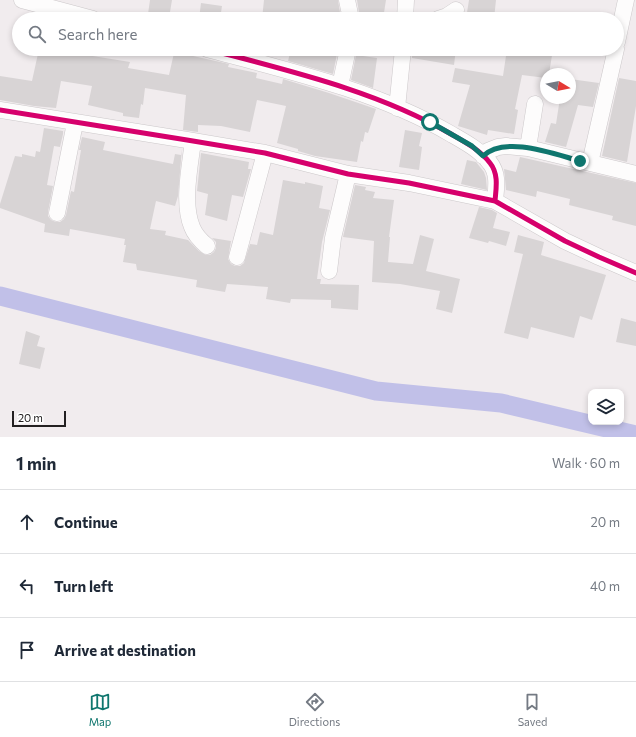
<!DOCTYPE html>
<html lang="en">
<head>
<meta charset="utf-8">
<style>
	:root { --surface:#fff; --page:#f2f2f3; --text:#1f2937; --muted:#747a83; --line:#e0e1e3; --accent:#0f766e }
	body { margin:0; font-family:Commissioner,sans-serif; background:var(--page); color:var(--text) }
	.controls { position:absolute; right:12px; bottom:12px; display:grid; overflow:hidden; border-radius:8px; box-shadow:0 2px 6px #0003 }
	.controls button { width:36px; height:36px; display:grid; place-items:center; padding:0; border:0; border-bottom:1px solid var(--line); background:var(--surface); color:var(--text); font:20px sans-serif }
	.compass { position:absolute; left:540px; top:68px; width:36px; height:36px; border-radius:50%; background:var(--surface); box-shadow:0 2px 6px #0003; rotate:100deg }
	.scale { position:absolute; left:12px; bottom:10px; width:54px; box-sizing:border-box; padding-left:4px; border:2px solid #232021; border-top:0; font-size:11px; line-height:14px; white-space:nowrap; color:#232021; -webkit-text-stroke:3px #fff; paint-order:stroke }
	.stop { position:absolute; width:12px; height:12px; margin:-9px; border:3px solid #0f766e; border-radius:50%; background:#fff }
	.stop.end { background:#0f766e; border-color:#fff; box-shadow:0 1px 4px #0008 }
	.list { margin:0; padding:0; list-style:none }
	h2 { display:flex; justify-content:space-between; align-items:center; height:52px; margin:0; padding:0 16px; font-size:17px }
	h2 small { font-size:13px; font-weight:400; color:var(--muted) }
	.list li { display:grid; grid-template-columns:26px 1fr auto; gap:12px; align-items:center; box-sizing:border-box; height:64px; padding:0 16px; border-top:1px solid var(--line) }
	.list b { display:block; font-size:15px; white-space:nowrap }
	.list em { font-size:13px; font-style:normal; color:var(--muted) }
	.icon { flex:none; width:22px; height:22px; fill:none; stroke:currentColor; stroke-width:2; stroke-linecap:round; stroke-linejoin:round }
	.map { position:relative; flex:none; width:636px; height:437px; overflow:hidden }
	.search { position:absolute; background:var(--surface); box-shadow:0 2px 6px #0003; left:12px; right:12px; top:12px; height:44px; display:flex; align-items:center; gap:10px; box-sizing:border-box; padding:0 14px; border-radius:22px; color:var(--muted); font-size:15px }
	.sheet { height:244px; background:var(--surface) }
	nav { display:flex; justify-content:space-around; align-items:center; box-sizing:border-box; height:56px; border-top:1px solid var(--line); background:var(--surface); font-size:11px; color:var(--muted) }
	nav a { display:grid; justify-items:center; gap:2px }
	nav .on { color:var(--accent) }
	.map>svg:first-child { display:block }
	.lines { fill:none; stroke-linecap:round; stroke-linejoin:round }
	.canal { stroke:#c1c0e8; stroke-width:19 }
	.building { fill:#d8d4d5 }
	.minor-casing { stroke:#ccc8ca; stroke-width:17 }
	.minor { stroke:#fdfcfc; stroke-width:16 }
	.cycleway-casing { stroke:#fff; stroke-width:8 }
	.cycleway { stroke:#d6006c; stroke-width:5 }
	.route { stroke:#0f766e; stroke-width:5 }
</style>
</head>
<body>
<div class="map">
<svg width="636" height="437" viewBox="0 0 636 437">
	<rect width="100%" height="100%" fill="#f1ecee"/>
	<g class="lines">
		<path class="canal" d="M0,296L376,391L501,403L636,435"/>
	</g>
	<path class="building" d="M150,0H172L169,18L148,14Z
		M264,0H338L341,19H262Z
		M357,0H386L383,19H360Z
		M469,0H496L494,19H466Z
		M201,3L222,6L220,19H199Z
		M39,49H75L74,53L130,62L128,68L169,75L174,53L193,56L229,64L228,67L257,73L256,78L282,84L283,79L329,93L376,109L368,133L365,132L363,142L361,141L357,162L315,156L298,151V149L277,143L286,106L257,100L250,132L221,126L198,125V132L183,130L186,95L145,88L143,105L141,104L139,118L123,116V113L88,105L92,86L61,81L56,108L34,106L0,100V76L32,81Z
		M291,49H338L333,74L288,61Z
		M412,49H456L454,65L412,58Z
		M507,49H553L549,74H546V78L522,75L515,109L518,110L514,134L488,130L487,135L458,126L470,85L452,82L455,68L503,76Z
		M356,55L377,58L373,88L351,80Z
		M619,78L636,81V106L627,162L602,156Z
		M570,79L599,83L593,107L578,105L566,147L545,142L551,123L556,124L560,98H570Z
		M44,128L63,131V134L60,147L54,146L47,185L53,186L48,212V216L51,220L56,222H60L64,219L66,215L71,191L74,192L81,150H79L82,137L105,142L103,150L173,164L175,154L181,155L182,149L178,196L175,206L156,201L150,229L166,231L165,235L188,240L199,251L206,255H210L214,252L216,248V242L212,238L231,241L228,259L231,264L235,266H240L244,263L250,244L257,245L260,232L273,235L283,180L305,184V182L323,186L319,208L330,210L322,242L317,279H321L320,284L359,285L358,310L331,308V300L291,299L290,303L266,299L268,287L227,284L225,292L196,287L197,280L137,270L136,264L123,262L126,245H124L125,239L70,229L69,236L44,232L45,224L0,208V204L15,156L22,157V154L35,157L36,151L40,152Z
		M405,130L422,133L419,146L422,147L419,170L399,167Z
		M201,153L249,162L248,169H251L243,197L232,195L227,221L205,215L208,194L197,191Z
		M520,157L636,183V226L612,220L613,216L569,205L570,199L537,191L536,197L506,190L504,169L516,172Z
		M467,160L476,162L484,172L486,178L487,190L461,184Z
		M355,185L366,187L365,190L375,192L373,198L394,200L389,237H390L388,262L413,264L420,235L434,239L426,271L460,279L452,313L436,309L440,291L400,284L372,282L374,241L343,237Z
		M479,207L492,210L497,213L493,228L510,232L506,246L489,241L488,243L469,238Z
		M518,235L544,242L541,255L606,275L592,320L580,316L574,338L531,327L528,339L504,333L523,254L514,252Z
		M621,318L636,322V346L616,342Z
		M26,331L40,336L37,346L45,348L40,369L19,364Z"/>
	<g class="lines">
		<g class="minor-casing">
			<path id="minor" d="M22,0L93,19
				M347,0L351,19
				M405,19L406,0
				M438,19L447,16L456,10
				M617,42L626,0
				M207,49C290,71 377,91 451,134C465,142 480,150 490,163C499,174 496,189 495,201
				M340,86L348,49
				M397,108L403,49
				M0,110L187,140L265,153L348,174L409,183L495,201L565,241L599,257L636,273
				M193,141C190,166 182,203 192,227C195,235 201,241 207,246
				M528,148L535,104
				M483,156L488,151L498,147L506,146L528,148L636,174
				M590,163L616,49
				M57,213L75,123
				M237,257L265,153
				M329,271L333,238L348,174"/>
		</g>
		<use href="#minor" class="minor"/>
		<g class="cycleway-casing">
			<path id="cycleway" d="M207,49C290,71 377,91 451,134C465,142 480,150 490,163C499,174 496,189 495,201
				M0,110L187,140L265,153L348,174L409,183L495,201L565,241L599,257L636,273"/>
		</g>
		<use href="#cycleway" class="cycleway"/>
	</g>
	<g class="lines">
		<path class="route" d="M430,122L472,146L483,156C505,135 554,154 580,161"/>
	</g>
</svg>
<div class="controls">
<button><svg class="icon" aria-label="layers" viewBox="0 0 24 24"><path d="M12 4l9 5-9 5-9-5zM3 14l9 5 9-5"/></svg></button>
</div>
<svg class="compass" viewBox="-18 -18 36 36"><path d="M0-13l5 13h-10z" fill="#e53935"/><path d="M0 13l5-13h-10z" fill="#747a83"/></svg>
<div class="scale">20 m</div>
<div class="stop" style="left:430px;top:122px"></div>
<div class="stop end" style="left:580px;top:161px"></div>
<div class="search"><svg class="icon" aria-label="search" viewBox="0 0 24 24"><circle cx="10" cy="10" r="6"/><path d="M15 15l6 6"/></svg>Search here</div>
</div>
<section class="sheet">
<h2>1 min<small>Walk · 60 m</small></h2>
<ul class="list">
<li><svg class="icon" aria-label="ahead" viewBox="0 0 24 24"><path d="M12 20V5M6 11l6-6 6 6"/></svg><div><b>Continue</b></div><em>20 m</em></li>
<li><svg class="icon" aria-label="left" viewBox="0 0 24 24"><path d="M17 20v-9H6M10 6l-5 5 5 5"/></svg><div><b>Turn left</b></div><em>40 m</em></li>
<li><svg class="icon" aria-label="arrive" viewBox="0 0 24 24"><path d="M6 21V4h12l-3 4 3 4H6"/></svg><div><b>Arrive at destination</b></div></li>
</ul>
</section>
<nav>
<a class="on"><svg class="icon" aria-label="map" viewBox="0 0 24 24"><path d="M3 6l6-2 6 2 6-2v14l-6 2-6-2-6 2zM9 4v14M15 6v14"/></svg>Map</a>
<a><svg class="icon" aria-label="directions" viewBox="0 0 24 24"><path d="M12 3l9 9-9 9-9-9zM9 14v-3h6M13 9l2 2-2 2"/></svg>Directions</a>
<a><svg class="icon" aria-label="saved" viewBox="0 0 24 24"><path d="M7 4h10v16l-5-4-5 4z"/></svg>Saved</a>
</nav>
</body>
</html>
